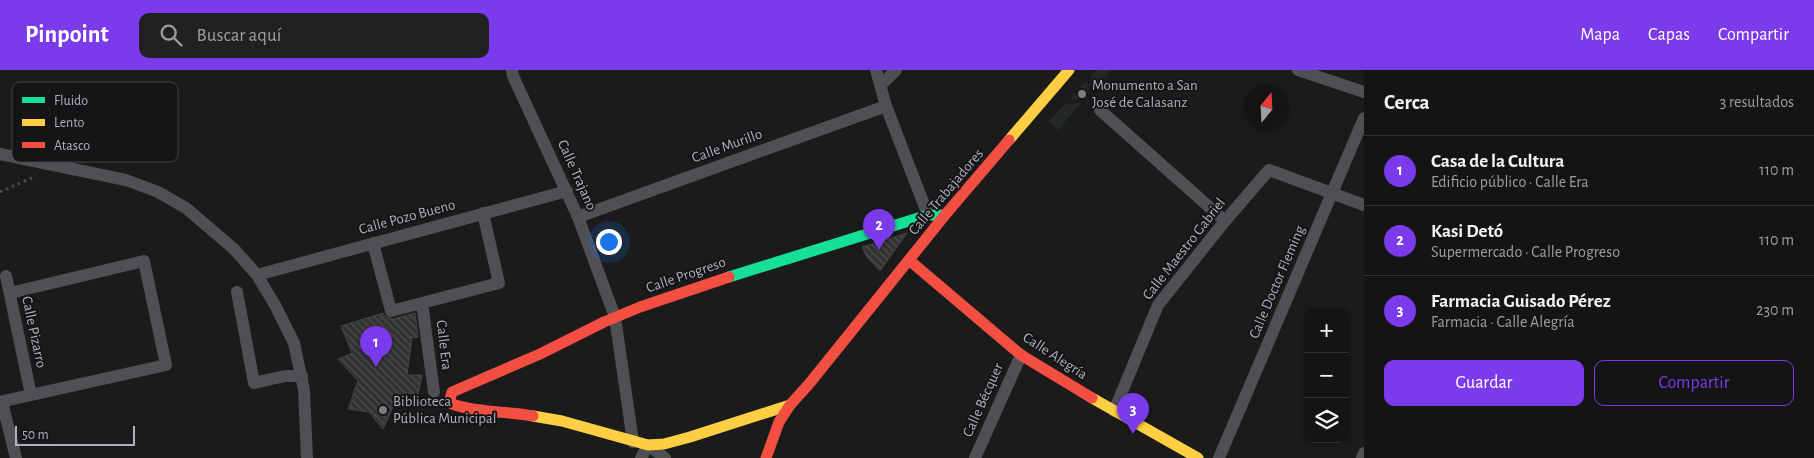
<!DOCTYPE html>
<html lang="es">
<head>
<meta charset="utf-8">
<style>
	:root { --surface:#141414; --page:#212122; --text:#f1f3f6; --muted:#9d9ea0; --line:#333334; --accent:#7c3aed }
	body { margin:0; font-family:"Alegreya Sans",sans-serif; background:var(--page); color:var(--text) }
	.controls { position:absolute; right:15px; bottom:15px; display:grid; overflow:hidden; border-radius:10px; box-shadow:0 1px 4px #0004 }
	.controls button { width:45px; height:45px; display:grid; place-items:center; padding:0; border:0; border-bottom:1px solid var(--line); background:var(--surface); color:var(--text); font:25px sans-serif }
	.compass { position:absolute; left:1244px; top:15px; width:45px; height:45px; border-radius:50%; background:var(--surface); box-shadow:0 1px 4px #0004; rotate:18deg }
	.scale { position:absolute; left:15px; bottom:12px; width:120px; box-sizing:border-box; padding-left:5px; border:2px solid #aeb0bb; border-top:0; font-size:14px; line-height:18px; white-space:nowrap; color:#aeb0bb; -webkit-text-stroke:4px #151517; paint-order:stroke }
	.you { position:absolute; left:608px; top:171px; width:18px; height:18px; margin:-12px; border:4px solid #fff; border-radius:50%; background:#1a73e8; box-shadow:0 0 0 8px #1a73e833 }
	.badge { display:grid; place-items:center; width:32px; height:32px; border-radius:50%; background:var(--accent); color:#fff; font-size:16px; font-weight:700 }
	.pin { position:absolute; translate:-50% -41px; filter:drop-shadow(0 1px 2px #0008) }
	.pin::after { content:''; position:absolute; top:26px; width:18px; height:15px; background:inherit; clip-path:polygon(0 0,100% 0,50% 100%) }
	.list { margin:0; padding:0; list-style:none }
	h2 { display:flex; justify-content:space-between; align-items:center; height:65px; margin:0; padding:0 20px; font-size:21px }
	h2 small { font-size:16px; font-weight:400; color:var(--muted) }
	.list li { display:grid; grid-template-columns:32px 1fr auto; gap:15px; align-items:center; box-sizing:border-box; height:70px; padding:0 20px; border-top:1px solid var(--line) }
	.list b { display:block; font-size:19px; white-space:nowrap }
	.list p { margin:0; font-size:16px; white-space:nowrap; color:var(--muted) }
	.list em { font-size:16px; font-style:normal; color:var(--muted) }
	.actions { display:flex; gap:10px; padding:15px 20px }
	.actions a { flex:1; padding:11px 0; border:1px solid var(--accent); border-radius:10px; text-align:center; font-size:18px; color:var(--accent) }
	.actions .main { background:var(--accent); color:#fff }
	.icon { flex:none; width:28px; height:28px; fill:none; stroke:currentColor; stroke-width:2; stroke-linecap:round; stroke-linejoin:round }
	.map { position:relative; flex:none; width:1364px; height:388px; overflow:hidden }
	header { display:flex; align-items:center; gap:30px; box-sizing:border-box; height:70px; padding:0 25px; background:var(--accent); color:#fff }
	header strong { font-size:24px }
	nav { display:flex; gap:28px; margin-inline-start:auto; font-size:18px }
	.search { width:350px; height:45px; background:var(--page); display:flex; align-items:center; gap:12px; box-sizing:border-box; padding:0 18px; border-radius:10px; color:var(--muted); font-size:19px }
	main { display:flex }
	aside { flex:1; background:var(--surface) }
	.map>svg:first-child { display:block }
	.green { fill:#232a25 }
	.building { fill:url(#building-back-hatch); stroke:#444447 }
	.lines { fill:none; stroke-linecap:round; stroke-linejoin:round }
	.path { stroke:#4b4c4f; stroke-width:3; stroke-dasharray:2.5 4; stroke-linecap:butt }
	.street { stroke:#505054; stroke-width:12 }
	.fast { stroke:#16e098; stroke-width:11 }
	.slow { stroke:#ffcf43; stroke-width:11 }
	.jam { stroke:#f24e42; stroke-width:11 }
	.poi-dot { fill:#7b7c83; stroke:#151517; stroke-width:2 }
	.labels { text-anchor:middle; dominant-baseline:central; stroke-width:4; stroke-linejoin:round; paint-order:stroke }
	.poi-label { font-size:15px; fill:#aeb0bb; stroke:#151517; text-anchor:start }
	.street-label { font-size:15px; fill:#aeb0bb; stroke:#151517 }
	.key { fill:#151517; stroke:#434448; stroke-width:1 }
	.key-label { font-size:14px; fill:#aeb0bb }
</style>
</head>
<body>
<header>
<strong>Pinpoint</strong>
<div class="search"><svg class="icon" aria-label="search" viewBox="0 0 24 24"><circle cx="10" cy="10" r="6"/><path d="M15 15l6 6"/></svg>Buscar aquí</div>
<nav><a>Mapa</a><a>Capas</a><a>Compartir</a></nav>
</header>
<main>
<div class="map">
<svg width="1364" height="388" viewBox="0 0 1364 388">
	<defs>
		<pattern id="building-back-hatch" width="6" height="6" patternUnits="userSpaceOnUse" patternTransform="scale(1.25)"><rect width="6" height="6" fill="#333334"/><path d="M-1 5l2 2M0 0l6 6M5-1l2 2" fill="none" stroke="#4e4e4f"/></pattern>
	</defs>
	<rect width="100%" height="100%" fill="#1b1b1b"/>
	<path class="green" d="M1096,0H1111L1092,21L1091,5Z
		M1087,10L1088,27L1086,29H1070Z
		M1081,33L1058,60L1049,51L1065,34Z"/>
	<path class="building" d="M907,163L880,201L867,187L862,177Z
		M383,243L386,247L393,249L415,243L418,267L412,268L407,305H422L418,325L407,323L402,330H396L383,359L369,342L348,339L358,311L338,289L352,283L341,256Z"/>
	<g class="lines">
		<path class="path" d="M0,122L36,106"/>
		<path class="street" d="M512,0L513,6L578,147L615,247L633,372
			M876,0L886,36L928,145
			M1298,0L1364,22
			M881,15L896,0
			M1100,40L1225,151
			M0,84L126,110L158,122L186,138L234,179L257,205L275,235L294,273L304,320L307,388
			M578,147L886,36
			M373,173L391,241L499,213L483,143
			M257,205L567,121
			M6,206L31,325
			M237,222L254,313L285,306H302
			M422,233L434,322
			M0,332L166,295L144,191L10,223
			M2,332L16,388
			M1114,341L1158,235L1225,151L1269,100L1364,135
			M641,388L648,375L665,388
			M975,388L1021,285
			M1219,388L1364,48
			M1362,388L1364,383"/>
		<path class="fast" d="M729,207L928,145H945"/>
		<path class="slow" d="M1009,70L1069,0
			M1092,328L1198,388
			M533,346L562,351L648,375L664,374L690,367L790,335"/>
		<path class="jam" d="M909,190L1021,285L1092,328
			M533,346C506,341 478,343 452,334L450,329L452,322L540,284L604,252L640,237L729,207
			M766,388L779,352L790,335L809,314L945,145L1009,70"/>
	</g>
	<g class="poi-dot">
		<circle cx="1082" cy="24" r="5"/>
		<circle cx="383" cy="340" r="5"/>
	</g>
	<g class="labels">
		<g class="poi-label">
			<text x="1092" y="15">Monumento a San<tspan x="1092" dy="17">José de Calasanz</tspan></text>
			<text x="393" y="331">Biblioteca<tspan x="393" dy="17">Pública Municipal</tspan></text>
		</g>
		<g class="street-label">
			<text transform="translate(727 76) rotate(-20)">Calle Murillo</text>
			<text transform="translate(577 105) rotate(66)">Calle Trajano</text>
			<text transform="translate(946 122) rotate(-50)">Calle Trabajadores</text>
			<text transform="translate(407 147) rotate(-15)">Calle Pozo Bueno</text>
			<text transform="translate(1184 179) rotate(-52)">Calle Maestro Gabriel</text>
			<text transform="translate(686 205) rotate(-19)">Calle Progreso</text>
			<text transform="translate(1277 212) rotate(-67)">Calle Doctor Fleming</text>
			<text transform="translate(34 262) rotate(78)">Calle Pizarro</text>
			<text transform="translate(444 275) rotate(83)">Calle Era</text>
			<text transform="translate(1055 286) rotate(33)">Calle Alegría</text>
			<text transform="translate(983 330) rotate(-66)">Calle Bécquer</text>
		</g>
	</g>
	<rect x="12" y="12" width="166" height="80" rx="8" class="key"/>
	<rect x="22" y="27" width="23" height="6" fill="#16e098"/>
	<rect x="22" y="49" width="23" height="7" fill="#ffcf43"/>
	<rect x="22" y="72" width="23" height="6" fill="#f24e42"/>
	<g class="key-label">
		<text x="54" y="35">Fluido</text>
		<text x="54" y="57">Lento</text>
		<text x="54" y="80">Atasco</text>
	</g>
</svg>
<div class="controls">
<button>+</button>
<button>−</button>
<button><svg class="icon" aria-label="layers" viewBox="0 0 24 24"><path d="M12 4l9 5-9 5-9-5zM3 14l9 5 9-5"/></svg></button>
</div>
<svg class="compass" viewBox="-18 -18 36 36"><path d="M0-13l5 13h-10z" fill="#e53935"/><path d="M0 13l5-13h-10z" fill="#9d9ea0"/></svg>
<div class="scale">50 m</div>
<div class="you"></div>
<div class="pin badge" style="left:376px;top:297px">1</div>
<div class="pin badge" style="left:879px;top:180px">2</div>
<div class="pin badge" style="left:1133px;top:364px">3</div>
</div>
<aside>
<h2>Cerca<small>3 resultados</small></h2>
<ul class="list">
<li><span class="badge">1</span><div><b>Casa de la Cultura</b><p>Edificio público · Calle Era</p></div><em>110 m</em></li>
<li><span class="badge">2</span><div><b>Kasi Detó</b><p>Supermercado · Calle Progreso</p></div><em>110 m</em></li>
<li><span class="badge">3</span><div><b>Farmacia Guisado Pérez</b><p>Farmacia · Calle Alegría</p></div><em>230 m</em></li>
</ul>
<div class="actions"><a class="main">Guardar</a><a>Compartir</a></div>
</aside>
</main>
</body>
</html>
